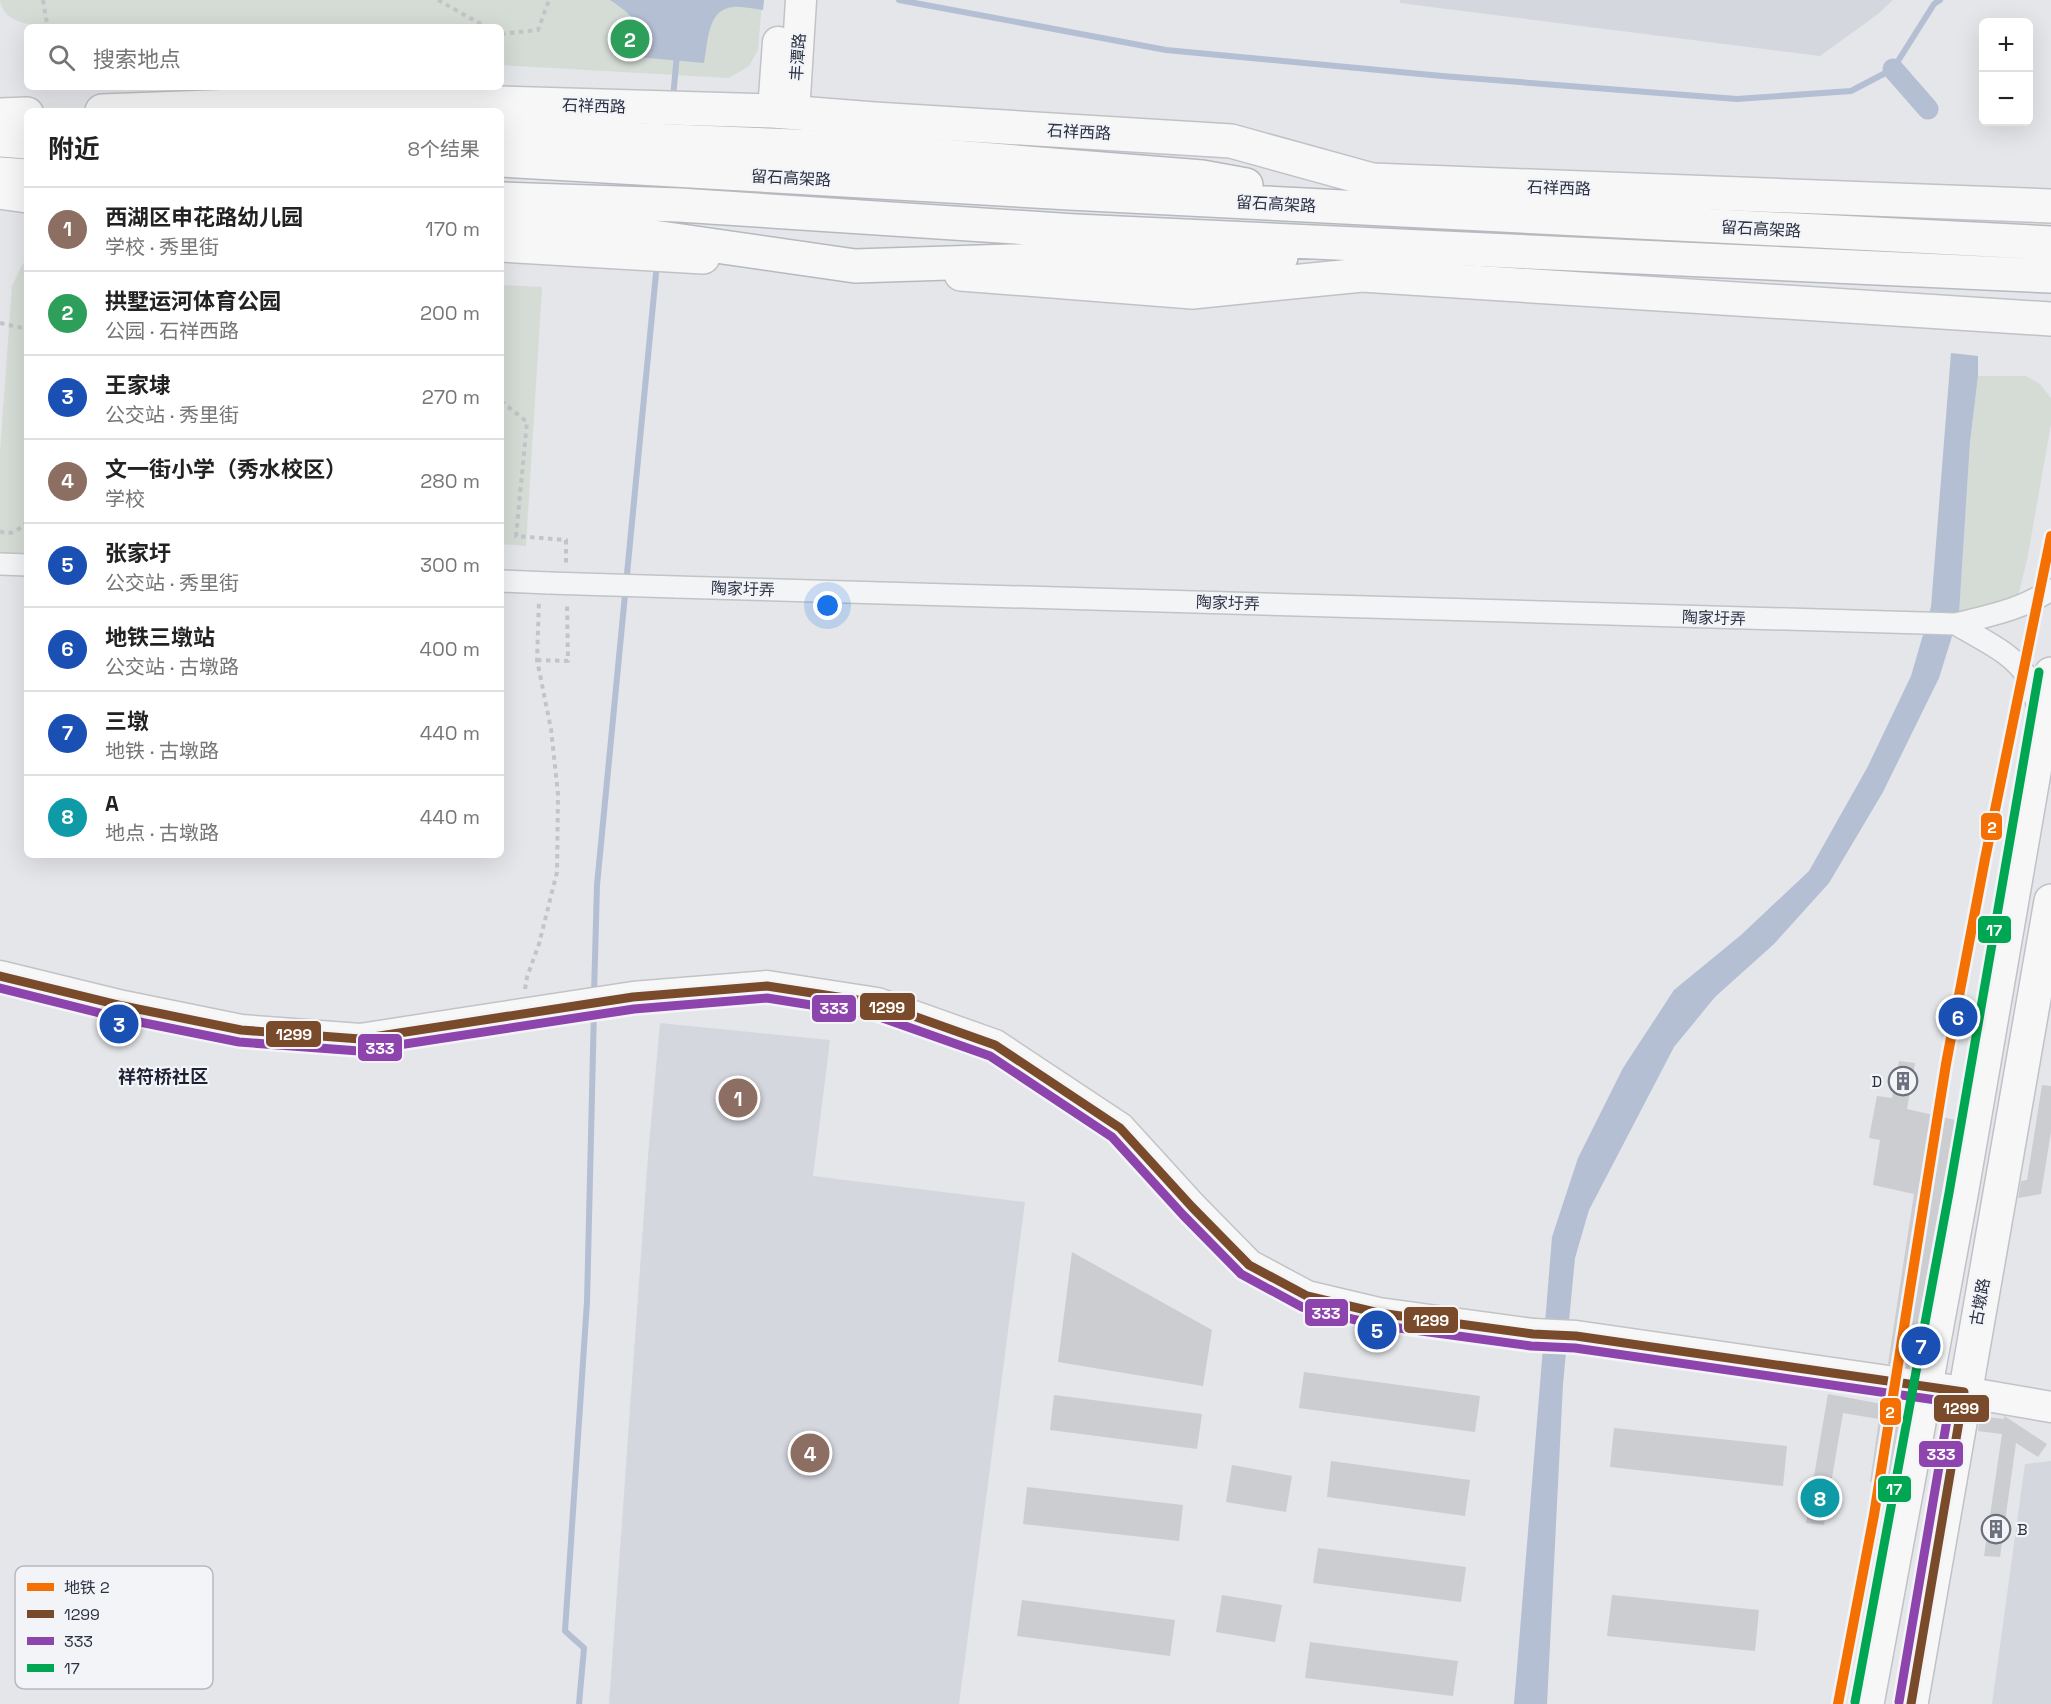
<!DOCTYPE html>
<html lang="zh">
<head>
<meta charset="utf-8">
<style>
	:root { --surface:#fff; --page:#f6f6f6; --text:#222; --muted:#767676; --line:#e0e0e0; --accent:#6c707c }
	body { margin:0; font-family:"Space Grotesk","Noto Sans SC",sans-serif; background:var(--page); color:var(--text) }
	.controls { position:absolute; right:18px; top:18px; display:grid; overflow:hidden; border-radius:9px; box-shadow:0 6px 24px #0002 }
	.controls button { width:54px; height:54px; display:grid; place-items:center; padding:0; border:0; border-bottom:2px solid var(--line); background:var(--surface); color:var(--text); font:30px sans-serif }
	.you { position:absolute; left:828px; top:606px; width:21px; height:21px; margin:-15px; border:4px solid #fff; border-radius:50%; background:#1a73e8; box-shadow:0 0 0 9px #1a73e833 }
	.badge { display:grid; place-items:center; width:39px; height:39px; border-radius:50%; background:var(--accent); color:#fff; font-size:20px; font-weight:700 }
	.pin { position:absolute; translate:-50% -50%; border:3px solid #fff; box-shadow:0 2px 6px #0006 }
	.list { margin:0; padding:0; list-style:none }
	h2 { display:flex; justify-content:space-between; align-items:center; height:78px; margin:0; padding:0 24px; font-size:26px }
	h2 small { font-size:20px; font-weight:400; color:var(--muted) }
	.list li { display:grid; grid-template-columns:39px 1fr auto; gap:18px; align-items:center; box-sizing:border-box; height:84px; padding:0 24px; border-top:2px solid var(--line) }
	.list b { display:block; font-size:22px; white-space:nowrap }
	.list p { margin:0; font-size:20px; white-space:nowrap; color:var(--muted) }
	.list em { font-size:20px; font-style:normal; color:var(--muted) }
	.icon { flex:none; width:33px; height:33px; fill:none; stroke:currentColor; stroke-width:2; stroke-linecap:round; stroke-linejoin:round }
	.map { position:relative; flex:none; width:2051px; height:1704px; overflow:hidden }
	.search { position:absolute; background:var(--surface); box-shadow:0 6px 24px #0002; left:24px; top:24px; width:480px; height:66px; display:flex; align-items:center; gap:15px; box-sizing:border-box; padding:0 21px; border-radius:9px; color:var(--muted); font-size:22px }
	.panel { position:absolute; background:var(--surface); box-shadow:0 6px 24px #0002; left:24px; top:108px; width:480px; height:750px; border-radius:9px }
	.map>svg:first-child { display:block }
	.built { fill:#d5d7de }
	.green { fill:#d4dcd5 }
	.water { fill:#b4bfd3 }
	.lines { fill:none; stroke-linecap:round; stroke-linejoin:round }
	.stream { stroke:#b4bfd3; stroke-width:6 }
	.canal { stroke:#b4bfd3; stroke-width:21 }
	.building { fill:#cbcdd1 }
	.street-casing { stroke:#c1c3c6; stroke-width:24 }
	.secondary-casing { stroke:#c1c3c6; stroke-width:33 }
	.primary-casing { stroke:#c0c2c7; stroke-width:36 }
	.highway-casing { stroke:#b6b9be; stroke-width:36 }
	.path { stroke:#c3c4c9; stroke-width:4; stroke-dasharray:4.5 4.5; stroke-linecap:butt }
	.street { stroke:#f3f4f6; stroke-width:21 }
	.secondary { stroke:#f7f7f7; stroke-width:30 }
	.primary { stroke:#f7f7f7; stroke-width:33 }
	.highway { stroke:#f7f7f7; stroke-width:33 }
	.street-bridge-casing { stroke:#c1c3c6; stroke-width:24; stroke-linecap:butt }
	.street-bridge { stroke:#f3f4f6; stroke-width:21 }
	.bus-1-casing { stroke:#f2f4f8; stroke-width:14 }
	.bus-2-casing { stroke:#f2f4f8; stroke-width:14 }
	.bus-3-casing { stroke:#f2f4f8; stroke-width:14 }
	.bus-1 { stroke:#7a4b2a; stroke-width:9 }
	.bus-2 { stroke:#8e44ad; stroke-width:9 }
	.bus-3 { stroke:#00a651; stroke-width:9 }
	.metro-1-casing { stroke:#f2f4f8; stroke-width:15 }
	.metro-1 { stroke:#f47003; stroke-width:10 }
	.labels { text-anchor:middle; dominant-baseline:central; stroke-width:4.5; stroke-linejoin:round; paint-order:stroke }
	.street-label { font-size:16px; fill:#2b3042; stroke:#f2f4f8 }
	.poi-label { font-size:16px; fill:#2b3042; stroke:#f2f4f8; text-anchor:end }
	.neighbourhood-label { font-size:18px; font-weight:bold; fill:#1d2133; stroke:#f2f4f8 }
	.key { fill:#f2f4f8; stroke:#b6b9c1; stroke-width:1.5 }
	.key-label { font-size:16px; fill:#2b3042 }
	.line-badge { stroke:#f2f4f8; stroke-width:2 }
	.badge-label { font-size:16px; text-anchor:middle; font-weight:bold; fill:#fff }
</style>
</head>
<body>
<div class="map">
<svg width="2051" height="1704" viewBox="0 0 2051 1704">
	<rect width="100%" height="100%" fill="#e4e6e9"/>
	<path class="built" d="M1400,0H1893L1878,14L1820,56L1400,3Z
		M660,1023L830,1040L813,1176L1025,1202L959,1704H609L648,1156Z
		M2051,1461V1704H1992L2025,1464Z"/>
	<path class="green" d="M0,0H762L758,50L749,66L729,78L501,65V27H63C41,25 4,28 0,0Z
		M27,260V567H0V452L12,286L22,265Z
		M501,285L542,287L526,546L501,544Z
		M1978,376H2026L2040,384L2051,398V424L2027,560L2018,596L1994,612L1959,614L1970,442Z"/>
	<path class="water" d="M610,0H764L763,10C753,9 742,6 733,7C707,9 708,43 704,63L637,57C638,24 639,19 610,0Z
		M1951,353L1978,356V376L1970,442L1959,614L1939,678L1883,792L1829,883L1774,944L1715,997L1674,1047L1589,1210L1575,1258L1563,1384L1547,1704H1514L1552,1237L1578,1158L1623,1068L1674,990L1741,935L1809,871L1867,768L1911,676L1931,607Z"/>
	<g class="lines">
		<path class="stream" d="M899,0L1166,50L1442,76L1737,99L1851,91L1893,69L1934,4L1940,0
			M673,98L677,54
			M594,994L597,885L657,263
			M579,1704L584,1648L565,1631L587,1302L594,1010"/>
		<path class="canal" d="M1893,69L1928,109"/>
	</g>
	<path class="building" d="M1899,1061L1915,1063L1907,1109L1955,1120L1910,1367L1888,1364L1914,1194L1873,1185L1880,1140L1869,1138L1877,1096L1892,1098Z
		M2042,1085L2051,1086V1132L2041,1194L2018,1198L2021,1181L2027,1180Z
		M1072,1252L1212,1330L1203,1386L1058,1362Z
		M1304,1372L1480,1396L1475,1432L1299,1408Z
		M1828,1394L1882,1404L1883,1398L1904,1401L1888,1485L1870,1482L1879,1419L1843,1413L1824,1525L1806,1523Z
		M1054,1395L1202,1414L1197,1449L1050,1430Z
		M1980,1416L2004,1419V1416L2006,1417L2047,1444L2038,1457L2016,1443L2000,1557L1984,1556L2002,1434L1978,1431Z
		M1614,1428L1787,1446L1783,1486L1610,1467Z
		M1331,1461L1470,1480L1465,1516L1327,1497Z
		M1232,1465L1292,1476L1286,1512L1226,1502Z
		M1027,1487L1183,1505L1179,1541L1023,1524Z
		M1318,1548L1466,1567L1461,1602L1313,1583Z
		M1222,1595L1282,1605L1275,1642L1216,1632Z
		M1612,1595L1759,1610L1755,1651L1607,1636Z
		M1022,1600L1175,1620L1170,1656L1017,1636Z
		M1310,1642L1458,1661L1453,1696L1305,1678Z"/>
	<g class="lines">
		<g class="street-casing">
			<path id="street" d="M0,564L27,565
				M501,581L549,583
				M676,587L1956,624C1991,615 2020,610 2051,590
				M1956,624C1980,639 2017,654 2029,681C2034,692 2037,704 2041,716"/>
		</g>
		<g class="secondary-casing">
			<path id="secondary" d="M773,111L778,42
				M794,113L801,0
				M0,976L123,1006L241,1030L360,1039L633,997L767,986L877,1003L995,1045L1120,1128L1192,1207L1249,1265L1307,1296L1379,1313L1533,1334L1576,1336L1964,1392L2051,1407"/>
		</g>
		<g class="primary-casing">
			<path id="primary" d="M102,111L398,100L773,111L874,119L1231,141L1372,180L2051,206
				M0,115L27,114
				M0,192L27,196
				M501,245L703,257
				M961,274L1192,292L1362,275L2051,319
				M1867,1704L1961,1195L2051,674
				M1911,1704L2051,901"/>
		</g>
		<g class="highway-casing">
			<path id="highway" d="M501,134L844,148L1202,177L1246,185
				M0,140L27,142
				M501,160L1070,193L2051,243
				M0,174L27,176
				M501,199L679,205L1075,231L2051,276
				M501,223L605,230L855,266L1108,258L1219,264L1281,257"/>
		</g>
		<path class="path" d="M43,0L47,24
			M438,0L486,27
			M501,34L538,30L549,0
			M0,323L27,329
			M501,401L527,422L516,536L566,540V566
			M0,531C11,537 19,529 27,522
			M537,660L568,661L567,603
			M525,989L527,977L539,944L557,872L558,794L551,729L537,660L539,601"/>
		<use href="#street" class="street"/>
		<use href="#secondary" class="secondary"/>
		<use href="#primary" class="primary"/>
		<use href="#highway" class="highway"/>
		<g class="street-bridge-casing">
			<path id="street-bridge" d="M549,583L676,587"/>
		</g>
		<use href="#street-bridge" class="street-bridge"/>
		<g class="bus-1-casing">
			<path id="bus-1" d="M0,976L123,1006L241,1030L360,1039L633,997L767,986L877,1003L995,1045L1120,1128L1192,1207L1249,1265L1307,1296L1379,1313L1533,1334L1576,1336L1964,1392L1911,1704"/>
		</g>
		<g class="bus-2-casing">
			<path id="bus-2" d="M0,988L120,1018L239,1042L359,1051L634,1009L767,998L874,1015L990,1056L1112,1137L1183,1215L1241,1274L1302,1307L1377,1325L1531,1346L1575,1348L1950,1402L1899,1702"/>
		</g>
		<g class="bus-3-casing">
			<path id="bus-3" d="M1855,1702L1949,1193L2039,672"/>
		</g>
		<use href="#bus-1" class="bus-1"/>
		<use href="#bus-2" class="bus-2"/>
		<use href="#bus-3" class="bus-3"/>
		<g class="metro-1-casing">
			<path id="metro-1" d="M1838,1704L1874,1515L1946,1064L1985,859L2051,536"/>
		</g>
		<use href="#metro-1" class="metro-1"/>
	</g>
	<defs>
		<g id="building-ring" transform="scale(1.5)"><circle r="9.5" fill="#f2f4f8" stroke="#6c707c" stroke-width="1.5"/><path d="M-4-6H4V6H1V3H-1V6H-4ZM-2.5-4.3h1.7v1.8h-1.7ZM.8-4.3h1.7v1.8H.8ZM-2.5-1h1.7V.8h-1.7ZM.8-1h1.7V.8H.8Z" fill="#6c707c"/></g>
	</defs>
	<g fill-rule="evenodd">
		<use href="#building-ring" x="1903" y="1081"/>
		<use href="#building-ring" x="1996" y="1529"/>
	</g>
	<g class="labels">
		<g class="street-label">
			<text transform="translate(798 57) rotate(-86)">丰潭路</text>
			<text transform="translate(594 106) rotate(2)">石祥西路</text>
			<text transform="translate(1079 132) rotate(3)">石祥西路</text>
			<text transform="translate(791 178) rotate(3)">留石高架路</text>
			<text transform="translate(1559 188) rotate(2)">石祥西路</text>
			<text transform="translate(1276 204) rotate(3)">留石高架路</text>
			<text transform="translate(1761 229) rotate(3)">留石高架路</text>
			<text transform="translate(743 589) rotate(2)">陶家圩弄</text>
			<text transform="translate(1228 603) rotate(2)">陶家圩弄</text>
			<text transform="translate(1714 618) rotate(2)">陶家圩弄</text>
			<text transform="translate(1980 1302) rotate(-80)">古墩路</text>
		</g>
		<g class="poi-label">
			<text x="1882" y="1081">D</text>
			<text x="2017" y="1529" text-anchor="start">B</text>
		</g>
		<g class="neighbourhood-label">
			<text x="163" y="1076">祥符桥社区</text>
		</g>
	</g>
	<rect x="15" y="1566" width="198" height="123" rx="9" class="key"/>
	<rect x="27" y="1583" width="27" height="8" fill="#f47003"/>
	<rect x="27" y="1610" width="27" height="8" fill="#7a4b2a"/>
	<rect x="27" y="1637" width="27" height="8" fill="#8e44ad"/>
	<rect x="27" y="1664" width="27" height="8" fill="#00a651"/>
	<g class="key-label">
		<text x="64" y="1593">地铁 2</text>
		<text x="64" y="1620">1299</text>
		<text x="64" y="1647">333</text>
		<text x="64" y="1674">17</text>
	</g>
	<g class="line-badge">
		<rect x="1980" y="812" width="23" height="29" rx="6" fill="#f47003"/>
		<rect x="1977" y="915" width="35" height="29" rx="6" fill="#00a651"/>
		<rect x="859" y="992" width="57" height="29" rx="6" fill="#7a4b2a"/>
		<rect x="811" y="994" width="46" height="29" rx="6" fill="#8e44ad"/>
		<rect x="265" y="1020" width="57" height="28" rx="6" fill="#7a4b2a"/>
		<rect x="357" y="1033" width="46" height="29" rx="6" fill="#8e44ad"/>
		<rect x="1304" y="1298" width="45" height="29" rx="6" fill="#8e44ad"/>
		<rect x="1403" y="1306" width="56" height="28" rx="6" fill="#7a4b2a"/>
		<rect x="1933" y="1394" width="57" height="29" rx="6" fill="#7a4b2a"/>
		<rect x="1879" y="1397" width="23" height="29" rx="6" fill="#f47003"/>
		<rect x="1918" y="1440" width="46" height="28" rx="6" fill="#8e44ad"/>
		<rect x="1877" y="1475" width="35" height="28" rx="6" fill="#00a651"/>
	</g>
	<g class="badge-label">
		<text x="1992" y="833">2</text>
		<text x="1994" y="936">17</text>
		<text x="887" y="1013">1299</text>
		<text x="834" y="1014">333</text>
		<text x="294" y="1040">1299</text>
		<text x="380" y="1054">333</text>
		<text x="1326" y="1319">333</text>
		<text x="1431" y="1326">1299</text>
		<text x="1961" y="1414">1299</text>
		<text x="1890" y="1418">2</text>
		<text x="1941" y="1460">333</text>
		<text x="1894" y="1495">17</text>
	</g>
</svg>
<div class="controls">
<button>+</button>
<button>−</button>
</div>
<div class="you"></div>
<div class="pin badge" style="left:738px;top:1098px;background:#8d6e63">1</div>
<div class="pin badge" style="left:630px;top:39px;background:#2e9e5b">2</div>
<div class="pin badge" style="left:119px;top:1024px;background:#1a4fb4">3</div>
<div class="pin badge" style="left:810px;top:1453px;background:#8d6e63">4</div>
<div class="pin badge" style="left:1377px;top:1330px;background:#1a4fb4">5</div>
<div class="pin badge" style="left:1958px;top:1017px;background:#1a4fb4">6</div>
<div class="pin badge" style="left:1921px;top:1346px;background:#1a4fb4">7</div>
<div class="pin badge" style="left:1820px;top:1498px;background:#0f9aa8">8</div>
<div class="search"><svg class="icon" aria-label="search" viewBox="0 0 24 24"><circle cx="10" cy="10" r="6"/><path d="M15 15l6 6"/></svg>搜索地点</div>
<section class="panel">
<h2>附近<small>8个结果</small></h2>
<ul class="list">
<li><span class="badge" style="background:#8d6e63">1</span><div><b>西湖区申花路幼儿园</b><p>学校 · 秀里街</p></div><em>170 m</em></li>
<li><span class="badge" style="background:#2e9e5b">2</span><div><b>拱墅运河体育公园</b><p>公园 · 石祥西路</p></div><em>200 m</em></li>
<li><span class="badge" style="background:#1a4fb4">3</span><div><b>王家埭</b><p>公交站 · 秀里街</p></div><em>270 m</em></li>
<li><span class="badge" style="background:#8d6e63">4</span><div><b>文一街小学（秀水校区）</b><p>学校</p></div><em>280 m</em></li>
<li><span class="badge" style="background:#1a4fb4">5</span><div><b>张家圩</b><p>公交站 · 秀里街</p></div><em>300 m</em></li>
<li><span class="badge" style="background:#1a4fb4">6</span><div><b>地铁三墩站</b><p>公交站 · 古墩路</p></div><em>400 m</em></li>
<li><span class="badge" style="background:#1a4fb4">7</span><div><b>三墩</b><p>地铁 · 古墩路</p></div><em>440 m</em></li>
<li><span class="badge" style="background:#0f9aa8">8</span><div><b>A</b><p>地点 · 古墩路</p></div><em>440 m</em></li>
</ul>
</section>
</div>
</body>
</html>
